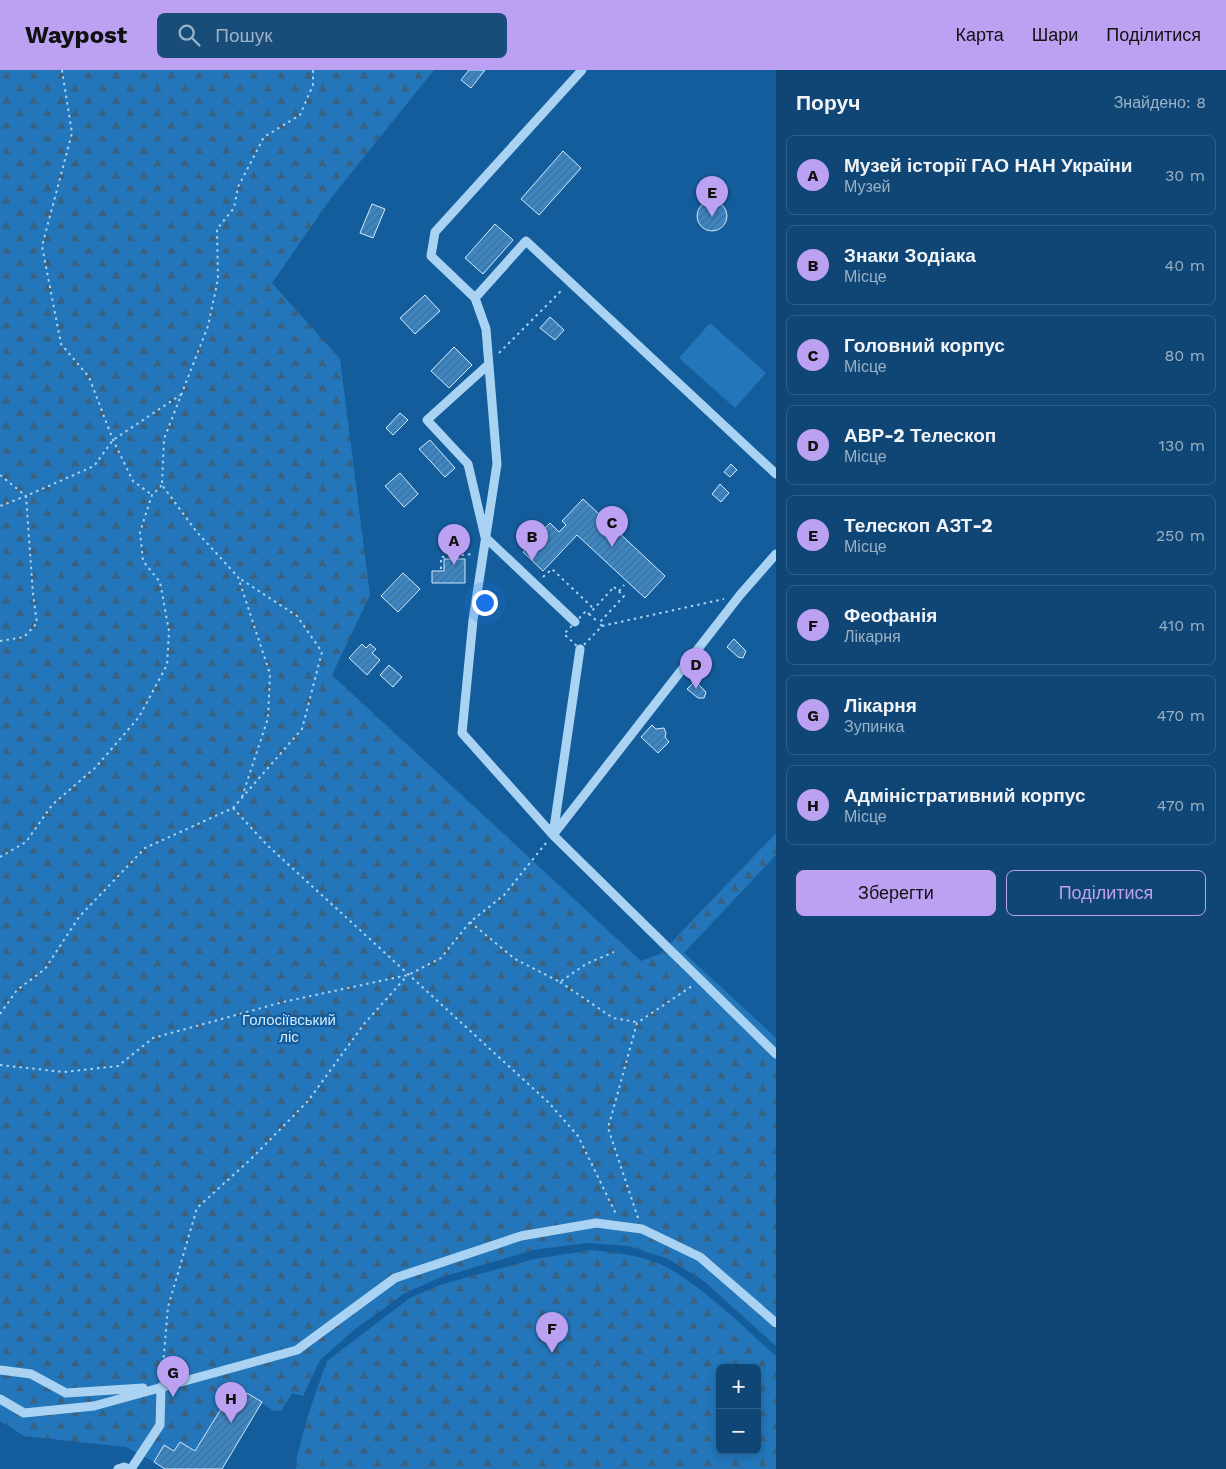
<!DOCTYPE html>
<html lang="uk">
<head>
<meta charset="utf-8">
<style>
	:root { --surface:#0f4675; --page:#184d7a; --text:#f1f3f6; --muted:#9bb1c5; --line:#2f5e87; --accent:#bca0f2 }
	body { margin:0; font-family:"Work Sans",sans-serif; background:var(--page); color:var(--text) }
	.controls { position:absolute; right:15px; bottom:15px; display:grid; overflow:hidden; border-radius:8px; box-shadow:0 2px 8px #0003 }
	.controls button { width:45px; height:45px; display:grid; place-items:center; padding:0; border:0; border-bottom:1px solid var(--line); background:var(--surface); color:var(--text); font:25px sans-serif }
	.you { position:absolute; left:484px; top:532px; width:18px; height:18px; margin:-12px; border:4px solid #fff; border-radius:50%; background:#1a73e8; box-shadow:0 0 0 8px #1a73e833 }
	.badge { display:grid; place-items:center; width:32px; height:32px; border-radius:50%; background:var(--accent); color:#111; font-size:16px; font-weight:700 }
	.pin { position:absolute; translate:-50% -41px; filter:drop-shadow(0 1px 2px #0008) }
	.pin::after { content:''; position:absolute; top:26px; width:18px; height:15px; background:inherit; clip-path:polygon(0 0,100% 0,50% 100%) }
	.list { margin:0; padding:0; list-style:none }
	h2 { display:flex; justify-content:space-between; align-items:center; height:65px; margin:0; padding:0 20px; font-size:21px }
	h2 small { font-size:16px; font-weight:400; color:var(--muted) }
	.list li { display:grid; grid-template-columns:32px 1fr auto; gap:15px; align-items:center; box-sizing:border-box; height:80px; margin:0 10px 10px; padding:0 10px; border:1px solid var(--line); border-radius:8px }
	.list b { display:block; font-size:19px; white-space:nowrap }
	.list p { margin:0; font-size:16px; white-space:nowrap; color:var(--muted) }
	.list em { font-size:16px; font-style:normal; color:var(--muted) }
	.actions { display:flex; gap:10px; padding:15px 20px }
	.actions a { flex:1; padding:11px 0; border:1px solid var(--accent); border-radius:8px; text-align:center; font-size:18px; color:var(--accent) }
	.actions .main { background:var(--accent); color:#111 }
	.icon { flex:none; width:28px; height:28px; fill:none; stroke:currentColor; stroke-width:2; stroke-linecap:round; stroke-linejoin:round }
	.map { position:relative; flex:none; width:776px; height:1399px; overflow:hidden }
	header { display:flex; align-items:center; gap:30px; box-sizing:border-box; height:70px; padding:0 25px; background:var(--accent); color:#111 }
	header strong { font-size:24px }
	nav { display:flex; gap:28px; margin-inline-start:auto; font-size:18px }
	.search { width:350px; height:45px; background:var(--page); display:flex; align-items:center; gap:12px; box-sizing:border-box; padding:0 18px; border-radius:8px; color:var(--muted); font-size:19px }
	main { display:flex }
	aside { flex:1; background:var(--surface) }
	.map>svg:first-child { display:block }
	.forest { fill:url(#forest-firs); fill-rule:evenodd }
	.pitch { fill:#2376b9 }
	.building { fill:url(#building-hatch); stroke:#d2eafd }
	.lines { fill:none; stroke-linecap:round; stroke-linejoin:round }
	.path { stroke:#aad3f3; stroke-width:2; stroke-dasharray:2.5 4; stroke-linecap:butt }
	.minor { stroke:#aad3f3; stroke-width:9 }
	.labels { text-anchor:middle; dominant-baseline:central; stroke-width:4.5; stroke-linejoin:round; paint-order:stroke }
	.park-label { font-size:15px; fill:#d2eafd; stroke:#145d9c }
</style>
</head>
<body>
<header>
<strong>Waypost</strong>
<div class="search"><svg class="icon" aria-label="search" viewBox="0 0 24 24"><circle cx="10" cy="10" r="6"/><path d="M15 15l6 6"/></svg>Пошук</div>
<nav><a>Карта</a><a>Шари</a><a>Поділитися</a></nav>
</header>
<main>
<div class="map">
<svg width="776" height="1399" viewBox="0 0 776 1399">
	<defs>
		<pattern id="forest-firs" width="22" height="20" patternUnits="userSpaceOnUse" patternTransform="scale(1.25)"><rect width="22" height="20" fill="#2376b9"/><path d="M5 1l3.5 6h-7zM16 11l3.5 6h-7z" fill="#386182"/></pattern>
		<pattern id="building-hatch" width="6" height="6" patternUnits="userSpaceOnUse" patternTransform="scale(1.25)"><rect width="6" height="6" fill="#3d86c3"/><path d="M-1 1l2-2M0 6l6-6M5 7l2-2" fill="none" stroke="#436f93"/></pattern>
	</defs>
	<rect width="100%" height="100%" fill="#145d9c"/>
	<path class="forest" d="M0,0H434L331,128L272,213L340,289L370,525L332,605L641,891L660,884L666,878L776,763V785L684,883L776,968V1276L704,1211L668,1189L629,1176L587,1173L533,1180L439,1208L405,1223L354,1260L320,1290L303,1326L292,1323L282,1340L274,1341L247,1323L241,1333L229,1326L195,1381L180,1372L174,1381L164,1375L154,1392L126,1377L24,1366L0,1351Z
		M592,1180C618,1183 647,1186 670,1199C709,1222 742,1256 776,1286V1399H296L297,1386L310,1339L327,1291L410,1228L440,1215L534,1189ZM720,1298H757V1380H720Z"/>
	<path class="pitch" d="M710,253L766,303L735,338L679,288Z"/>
	<path class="building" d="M469,0H485L471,18L461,10Z
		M563,81L581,98L539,145L521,129Z
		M697 146a15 15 0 1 1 30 0a15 15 0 1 1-30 0Z
		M372,134L385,139L373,168L360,163Z
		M495,154L513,170L483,204L465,188Z
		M425,225L440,241L415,264L400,248Z
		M550,247L564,260L555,270L540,258Z
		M454,277L472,295L449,318L431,301Z
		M400,343L408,350L393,365L386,358Z
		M430,370L455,398L445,407L419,379Z
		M731,394L737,400L730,407L724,402Z
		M400,403L418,424L404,437L385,416Z
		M720,414L729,423L721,432L712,424Z
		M583,429L665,506L645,528L577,465L543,501L523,482L550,453L559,462L566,455L562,451Z
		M444,489H465V513H432V501H444Z
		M403,503L420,519L398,542L381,526Z
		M734,569L746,581L743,588L738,587L727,577Z
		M362,574L366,578L370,574L376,579L372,583L380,590L367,605L349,588Z
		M389,595L402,607L393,617L380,605Z
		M695,611L706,622L704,628H698L687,619Z
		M652,655L656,659L664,658L666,663L665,667L669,672L658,683L641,667Z
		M247,1323L262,1332L222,1399H165L154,1392L164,1375L174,1381L180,1372L195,1381L229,1326L241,1333Z"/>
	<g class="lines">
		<path class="path" d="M62,0L72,63L42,176L61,274L89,307L113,370L133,411L152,425
			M499,283L563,219
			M0,405L26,426L0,436
			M441,499V487L473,484
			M543,507L552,499L594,539
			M614,517L624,526L599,553L602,556L580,579L564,564L586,541L589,544Z
			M619,521L624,515
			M589,544L598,552
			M602,556L724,529
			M0,571L24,567L37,553L33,524L26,426L94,396L113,370L182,324
			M242,727L268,648L270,604L238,507L196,461L162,415L164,369L208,256L218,209L217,159L234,138L238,117L264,67L300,45L313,15V0
			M233,738L267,775L549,1033L578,1066L616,1144
			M0,787L26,772L52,735L96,697L139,647L167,595L169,561L160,512L143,491L140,462L152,425L162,415
			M470,852L515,889L560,912L586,894L614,882
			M560,912L613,948L636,952
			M0,944L17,920L45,899L79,847L145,778L233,738L302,659L322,582L297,546L239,508
			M0,995L64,1002L118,996L153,968L283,932L408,905L441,888L470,852L504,825L546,773
			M638,1148L608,1058L637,953L692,916
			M162,1307L168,1237L197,1138L251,1089L308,1031L364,954L407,906"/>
		<path class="minor" d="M582,0L435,162L431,186L475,228L486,259L497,394L473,550L462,663L553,765L776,984
			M475,228L526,171L776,404
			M489,294L427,350L468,394L485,467L575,552
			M553,765L740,525L776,484
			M553,765L580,579
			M0,1300L31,1304L66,1323L143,1318
			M0,1329L24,1343L94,1336L297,1280L395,1208L521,1166L596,1153L642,1159L700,1187L776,1253
			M118,1399L124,1397L129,1399
			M131,1399L160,1355L161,1317"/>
	</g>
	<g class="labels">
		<g class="park-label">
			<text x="289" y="950">Голосіївський<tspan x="289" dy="17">ліс</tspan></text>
		</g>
	</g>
</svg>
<div class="controls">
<button>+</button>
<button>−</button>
</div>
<div class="you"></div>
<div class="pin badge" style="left:454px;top:495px">A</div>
<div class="pin badge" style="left:532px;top:491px">B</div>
<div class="pin badge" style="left:612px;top:477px">C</div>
<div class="pin badge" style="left:696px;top:619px">D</div>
<div class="pin badge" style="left:712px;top:147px">E</div>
<div class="pin badge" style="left:552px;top:1283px">F</div>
<div class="pin badge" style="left:173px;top:1327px">G</div>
<div class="pin badge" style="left:231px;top:1353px">H</div>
</div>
<aside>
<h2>Поруч<small>Знайдено: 8</small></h2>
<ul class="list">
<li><span class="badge">A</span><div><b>Музей історії ГАО НАН України</b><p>Музей</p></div><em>30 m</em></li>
<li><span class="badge">B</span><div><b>Знаки Зодіака</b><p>Місце</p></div><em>40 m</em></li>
<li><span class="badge">C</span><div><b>Головний корпус</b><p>Місце</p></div><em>80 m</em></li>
<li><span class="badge">D</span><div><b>АВР-2 Телескоп</b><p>Місце</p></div><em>130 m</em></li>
<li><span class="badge">E</span><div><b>Телескоп АЗТ-2</b><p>Місце</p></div><em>250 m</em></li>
<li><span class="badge">F</span><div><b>Феофанія</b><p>Лікарня</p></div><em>410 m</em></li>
<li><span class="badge">G</span><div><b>Лікарня</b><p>Зупинка</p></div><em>470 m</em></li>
<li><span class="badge">H</span><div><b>Адміністративний корпус</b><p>Місце</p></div><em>470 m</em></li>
</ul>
<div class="actions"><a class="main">Зберегти</a><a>Поділитися</a></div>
</aside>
</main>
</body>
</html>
